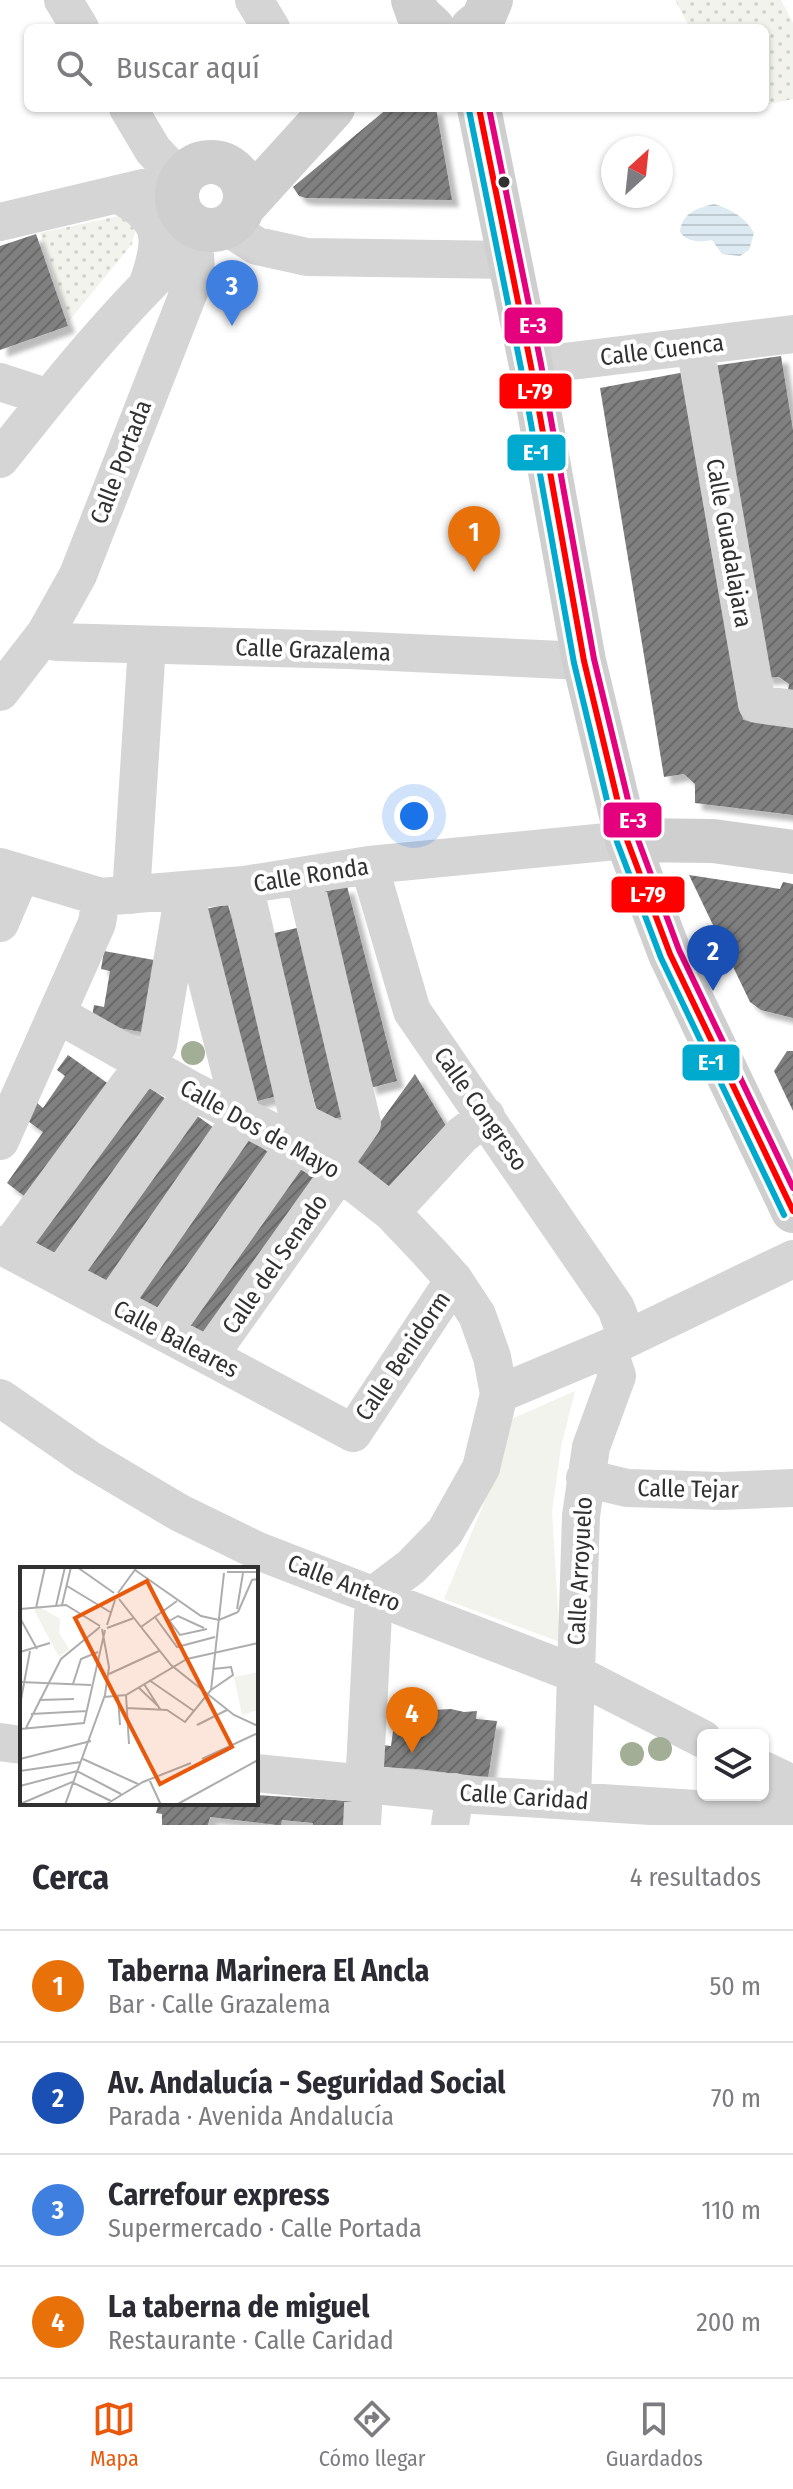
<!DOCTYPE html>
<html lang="es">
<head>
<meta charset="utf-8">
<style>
	:root { --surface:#fff; --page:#f2f2f3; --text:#2b2b33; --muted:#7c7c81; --line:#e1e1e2; --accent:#ea580c }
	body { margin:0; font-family:"Fira Sans Condensed",sans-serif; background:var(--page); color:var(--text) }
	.controls { position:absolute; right:24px; bottom:24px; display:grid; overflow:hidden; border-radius:12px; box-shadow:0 2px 6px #0004 }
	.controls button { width:72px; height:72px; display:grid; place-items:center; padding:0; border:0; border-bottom:2px solid var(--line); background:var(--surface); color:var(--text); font:40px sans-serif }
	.compass { position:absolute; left:601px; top:136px; width:72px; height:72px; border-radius:50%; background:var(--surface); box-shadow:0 2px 6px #0004; rotate:27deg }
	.you { position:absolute; left:414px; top:816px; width:28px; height:28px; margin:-20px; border:6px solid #fff; border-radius:50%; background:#1a73e8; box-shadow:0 0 0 12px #1a73e833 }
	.badge { display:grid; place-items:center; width:52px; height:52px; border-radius:50%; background:var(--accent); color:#fff; font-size:26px; font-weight:700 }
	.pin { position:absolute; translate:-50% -66px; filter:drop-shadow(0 2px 4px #0008) }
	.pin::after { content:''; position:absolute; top:42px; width:28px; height:24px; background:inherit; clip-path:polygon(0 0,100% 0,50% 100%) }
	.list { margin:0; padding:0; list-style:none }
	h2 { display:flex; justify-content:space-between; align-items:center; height:104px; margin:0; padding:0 32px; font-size:34px }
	h2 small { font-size:26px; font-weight:400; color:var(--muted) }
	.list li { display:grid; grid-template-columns:52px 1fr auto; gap:24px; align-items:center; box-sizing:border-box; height:112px; padding:0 32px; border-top:2px solid var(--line) }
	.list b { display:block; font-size:30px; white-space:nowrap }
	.list p { margin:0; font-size:26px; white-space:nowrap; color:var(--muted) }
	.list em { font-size:26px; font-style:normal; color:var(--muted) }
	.icon { flex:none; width:44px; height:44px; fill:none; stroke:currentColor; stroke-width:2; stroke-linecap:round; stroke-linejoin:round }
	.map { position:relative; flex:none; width:793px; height:1825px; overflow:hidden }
	.search { position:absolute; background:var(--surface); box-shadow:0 2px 6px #0004; left:24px; right:24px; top:24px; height:88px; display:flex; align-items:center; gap:20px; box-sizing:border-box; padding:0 28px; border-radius:12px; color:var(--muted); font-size:30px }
	.sheet { height:552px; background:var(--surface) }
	nav { display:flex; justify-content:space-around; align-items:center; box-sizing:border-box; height:112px; border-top:2px solid var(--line); background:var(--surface); font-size:22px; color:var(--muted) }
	nav a { display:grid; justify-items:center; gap:4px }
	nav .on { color:var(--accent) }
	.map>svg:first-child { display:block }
	.park { fill:#f1f3ec }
	.garden { fill:url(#garden-dots) }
	.water { fill:url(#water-rules) }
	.building { fill:url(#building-hatch); filter:url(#shadow) }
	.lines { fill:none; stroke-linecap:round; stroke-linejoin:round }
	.street { stroke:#d5d5d5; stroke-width:38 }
	.secondary { stroke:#cfcfcf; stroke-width:44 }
	.bus-1-casing { stroke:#fff; stroke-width:12 }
	.bus-2-casing { stroke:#fff; stroke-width:12 }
	.bus-3-casing { stroke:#fff; stroke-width:12 }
	.bus-1 { stroke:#f00; stroke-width:6 }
	.bus-2 { stroke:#00a9ce; stroke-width:6 }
	.bus-3 { stroke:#e5007d; stroke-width:6 }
	.tree { fill:#a2ae95 }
	.bus-dot { fill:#313131; stroke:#fff; stroke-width:3 }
	.labels { text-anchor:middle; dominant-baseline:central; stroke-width:8; stroke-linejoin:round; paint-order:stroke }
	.street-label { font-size:24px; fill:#313131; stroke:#fff }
	.inset-road { fill:none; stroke:#adadad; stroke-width:2 }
	.view { fill:#e8590c; fill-opacity:0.15; stroke:#e8590c; stroke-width:4 }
	.inset-edge { fill:none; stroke:#313131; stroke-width:4 }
	.line-badge { stroke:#fff; stroke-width:3 }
	.badge-label { font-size:22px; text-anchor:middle; font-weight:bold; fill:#fff }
</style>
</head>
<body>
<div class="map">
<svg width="793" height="1825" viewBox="0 0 793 1825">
	<defs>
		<pattern id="garden-dots" width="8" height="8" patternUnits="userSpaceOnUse" patternTransform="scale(2)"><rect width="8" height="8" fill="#f1f3ec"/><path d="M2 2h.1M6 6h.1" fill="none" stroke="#cfd1cb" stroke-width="1.8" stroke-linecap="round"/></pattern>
		<pattern id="water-rules" width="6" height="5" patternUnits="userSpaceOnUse" patternTransform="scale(2)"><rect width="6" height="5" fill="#ddeaf2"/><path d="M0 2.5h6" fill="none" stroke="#bec9d0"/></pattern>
		<pattern id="building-hatch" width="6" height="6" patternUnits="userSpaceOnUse" patternTransform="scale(2)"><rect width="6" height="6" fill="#808080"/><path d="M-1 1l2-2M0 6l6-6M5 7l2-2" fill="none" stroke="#696969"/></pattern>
		<filter id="shadow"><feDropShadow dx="7" dy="7" stdDeviation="2" flood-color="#0004"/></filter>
	</defs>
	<rect width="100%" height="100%" fill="#fff"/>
	<path class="park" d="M575,1391L561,1447L552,1512L560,1642L444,1599L482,1508L507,1421Z"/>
	<path class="garden" d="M675,0H781L793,23V99L765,105V28H690Z
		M123,215L136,229L132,244L69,321L40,233Z"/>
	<path class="water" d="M714,204C731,209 745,217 754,233L749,250L740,256L722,254L712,240C700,242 688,243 680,232C682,213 697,208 714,204Z"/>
	<path class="building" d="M388,108H436L452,200L306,198L299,196L293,187Z
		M36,234L68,326L0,350V246Z
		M781,356L793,430V699L787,698L789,684L779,677L765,678L713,366Z
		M685,372L743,720L793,726V815L695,803V784L684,774L664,777L600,388Z
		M689,875L780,889L783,882L793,884V1018L761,1010L750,1002Z
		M347,886L397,1081L370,1088L319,893Z
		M228,904L277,1096L250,1103L201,910Z
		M297,928L345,1116L320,1123L270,934Z
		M104,951L154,960L153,1034L91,1023L94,1005L104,1007L110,971L101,969Z
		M787,1051H793V1111L774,1071Z
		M68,1055L117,1090L28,1199L7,1183L43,1132L25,1119L36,1102L43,1108L65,1076L57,1070Z
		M415,1074L451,1134L388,1203L350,1164Z
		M145,1085L169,1101L56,1263L32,1246Z
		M193,1113L217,1130L104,1291L81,1275Z
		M247,1137L271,1154L159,1316L134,1299Z
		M298,1166L321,1182L209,1343L185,1327Z
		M451,1709L464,1712L477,1711L476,1719L497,1721L488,1778L418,1769L373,1767L375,1744L391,1746L393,1731L421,1734L423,1719H431L432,1710Z
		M256,1795L352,1801L351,1825H313V1823L282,1820L281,1825H277L210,1817L208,1825H162V1814L156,1813L158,1806L169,1807V1803H256Z"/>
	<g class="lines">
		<path class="street" d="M63,0L80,28
			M254,0L271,28
			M128,108L153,150L181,180
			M117,194C165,219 164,238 147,286
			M0,222L143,188L161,185L179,186
			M230,225L238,234L257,246L307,257L509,260
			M695,346L757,704L793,709
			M531,366L793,334
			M0,382L49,398
			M0,459C50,396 100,333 157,276C173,261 188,241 208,231
			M45,634L56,642L348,650L584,661
			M0,692L45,634L78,575L194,279C199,256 191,237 183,216
			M369,865L412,1011L616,1308L627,1338
			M0,867L101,897L244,885L369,865L627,840
			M304,877L362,1123L332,1166
			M244,885L299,1121L341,1142
			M131,895L147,645
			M0,923L21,874
			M57,1014L193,1091L296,1144L340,1172L391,1212L429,1252L454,1280L477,1315L492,1357L499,1394L481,1468L445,1532L411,1567L374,1595
			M0,1141L97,923L101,897
			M391,1212L462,1135L486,1116
			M0,1245L353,1433L454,1280
			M8,1249L158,1045L182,904
			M60,1277L193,1091
			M112,1305L242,1117L184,891
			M163,1332L296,1144
			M209,1356L340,1172
			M499,1394L608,1348L793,1259
			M0,1398L87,1458L180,1513L258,1551L576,1674L703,1739
			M585,1478L627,1488L721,1491L793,1488
			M0,1742L22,1745
			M763,1770L782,1779L783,1814
			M256,1773L475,1795L793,1815
			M572,1801L581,1516L591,1447L617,1376L608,1348
			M362,1825L374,1595
			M450,1825L455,1792"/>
		<path class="secondary" d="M413,0L418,14L433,28
			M472,28L483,19L491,0
			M479,108L531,366L584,661L627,840L670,954L793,1211
			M177 196a34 34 0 1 1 68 0a34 34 0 1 1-68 0Z
			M245,205L333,108
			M627,840L713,841L793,852"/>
		<g class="bus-1-casing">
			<path id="bus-1" d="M479,108L531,366L584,661L627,840L670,954L793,1211"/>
		</g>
		<g class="bus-2-casing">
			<path id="bus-2" d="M469,110L521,368L574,663L617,842L661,958L784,1215"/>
		</g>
		<g class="bus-3-casing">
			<path id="bus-3" d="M489,108L541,364L594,659L637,837L679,950L793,1188"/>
		</g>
		<use href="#bus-1" class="bus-1"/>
		<use href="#bus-2" class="bus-2"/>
		<use href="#bus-3" class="bus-3"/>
	</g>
	<g class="tree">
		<circle cx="193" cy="1053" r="12"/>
		<circle cx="660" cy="1749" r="12"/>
		<circle cx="632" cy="1754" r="12"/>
	</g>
	<circle class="bus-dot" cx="504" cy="182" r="7"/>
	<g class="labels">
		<g class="street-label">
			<text transform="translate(662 350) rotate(-7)">Calle Cuenca</text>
			<text transform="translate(121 462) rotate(-69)">Calle Portada</text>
			<text transform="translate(729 543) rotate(80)">Calle Guadalajara</text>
			<text transform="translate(313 650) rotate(2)">Calle Grazalema</text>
			<text transform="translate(311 875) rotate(-9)">Calle Ronda</text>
			<text transform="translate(481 1109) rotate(55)">Calle Congreso</text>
			<text transform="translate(260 1129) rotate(29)">Calle Dos de Mayo</text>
			<text transform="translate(275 1264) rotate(-55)">Calle del Senado</text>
			<text transform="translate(176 1339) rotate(28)">Calle Baleares</text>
			<text transform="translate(403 1356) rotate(-56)">Calle Benidorm</text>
			<text transform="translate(688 1489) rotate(1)">Calle Tejar</text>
			<text transform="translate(580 1571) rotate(-87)">Calle Arroyuelo</text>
			<text transform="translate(344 1583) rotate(21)">Calle Antero</text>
			<text transform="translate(524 1797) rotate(4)">Calle Caridad</text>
		</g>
	</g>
	<g transform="translate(20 1567)">
		<rect width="238" height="238" fill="#fff"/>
		<path d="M238,105V143L222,148L214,110Z" fill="#f1f3ec"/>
		<path d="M20,40L40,52L39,66L49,82L39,90L14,43Z" fill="#f1f3ec"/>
		<path class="inset-road" d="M57,0L94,26M115,3L181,49L199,53L218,45M207,5H238M47,19L90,45M98,26L117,0M99,32L151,98L214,148L238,159M42,38L51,0M36,39L45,0M16,41L25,0M0,42L46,38L80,59M217,42L223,6M143,45L160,68L187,62M218,45L232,13L238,12M135,50L157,80L195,70M0,51L17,82M149,54L158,49L184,61M87,58L95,33M121,60L157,34M87,61L114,51M0,85L30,76M89,107L139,84M129,113L174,144M0,115L71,118M53,117L61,92L78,85M124,117L140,142M118,120L138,139M191,123L213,108L211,100L193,102M106,128L109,177M84,130L106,128L167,92L238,76M98,130L100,158M19,133L54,132M0,138L10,84M107,141L147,143L165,155L191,123L204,6M11,147L67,144M177,158L207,143M6,161L41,92L80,60M0,162L64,156L85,63M0,192L71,174M63,192L118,217M182,192L238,166M0,204L61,195M129,212L141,238M0,219L57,204L101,227M0,237L52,215L91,234M45,238L85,128L89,100L82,62M85,238L123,215L171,196M156,238L238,193"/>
		<path class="view" d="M127,14L212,180L140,217L55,51Z"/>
		<rect width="238" height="238" class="inset-edge"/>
	</g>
	<g class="line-badge">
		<rect x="503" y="306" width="61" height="39" rx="8" fill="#e5007d"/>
		<rect x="498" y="372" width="75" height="38" rx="8" fill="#f00"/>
		<rect x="506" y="433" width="61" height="39" rx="8" fill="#00a9ce"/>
		<rect x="602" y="801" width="61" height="38" rx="8" fill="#e5007d"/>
		<rect x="610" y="875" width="76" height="39" rx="8" fill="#f00"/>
		<rect x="681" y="1043" width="60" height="39" rx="8" fill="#00a9ce"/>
	</g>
	<g class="badge-label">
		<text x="533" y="333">E-3</text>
		<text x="535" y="399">L-79</text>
		<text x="536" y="460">E-1</text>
		<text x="633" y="828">E-3</text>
		<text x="648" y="902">L-79</text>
		<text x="711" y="1070">E-1</text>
	</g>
</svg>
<div class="controls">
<button><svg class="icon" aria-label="layers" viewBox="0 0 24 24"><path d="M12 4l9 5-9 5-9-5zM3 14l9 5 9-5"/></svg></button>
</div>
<svg class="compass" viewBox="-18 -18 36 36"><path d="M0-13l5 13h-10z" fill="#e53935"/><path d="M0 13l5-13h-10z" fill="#7c7c81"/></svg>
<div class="you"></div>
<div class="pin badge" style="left:474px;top:572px;background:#e8710a">1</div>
<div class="pin badge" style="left:713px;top:991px;background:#1a4fb4">2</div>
<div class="pin badge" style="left:232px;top:326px;background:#3f7fe0">3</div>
<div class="pin badge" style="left:412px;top:1753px;background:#e8710a">4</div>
<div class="search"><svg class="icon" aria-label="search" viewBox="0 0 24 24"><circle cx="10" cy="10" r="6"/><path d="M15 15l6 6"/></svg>Buscar aquí</div>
</div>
<section class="sheet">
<h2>Cerca<small>4 resultados</small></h2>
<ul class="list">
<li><span class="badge" style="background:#e8710a">1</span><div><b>Taberna Marinera El Ancla</b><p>Bar · Calle Grazalema</p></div><em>50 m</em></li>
<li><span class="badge" style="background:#1a4fb4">2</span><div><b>Av. Andalucía - Seguridad Social</b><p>Parada · Avenida Andalucía</p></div><em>70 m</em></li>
<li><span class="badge" style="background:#3f7fe0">3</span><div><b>Carrefour express</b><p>Supermercado · Calle Portada</p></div><em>110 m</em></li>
<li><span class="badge" style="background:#e8710a">4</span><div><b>La taberna de miguel</b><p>Restaurante · Calle Caridad</p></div><em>200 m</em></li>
</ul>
</section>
<nav>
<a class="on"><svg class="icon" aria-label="map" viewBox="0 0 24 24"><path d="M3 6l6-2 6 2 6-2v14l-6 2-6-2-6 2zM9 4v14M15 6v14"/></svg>Mapa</a>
<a><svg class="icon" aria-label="directions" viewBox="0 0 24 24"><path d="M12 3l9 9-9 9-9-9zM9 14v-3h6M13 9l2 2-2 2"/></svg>Cómo llegar</a>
<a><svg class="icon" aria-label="saved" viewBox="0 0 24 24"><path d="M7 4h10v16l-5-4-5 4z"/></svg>Guardados</a>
</nav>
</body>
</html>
